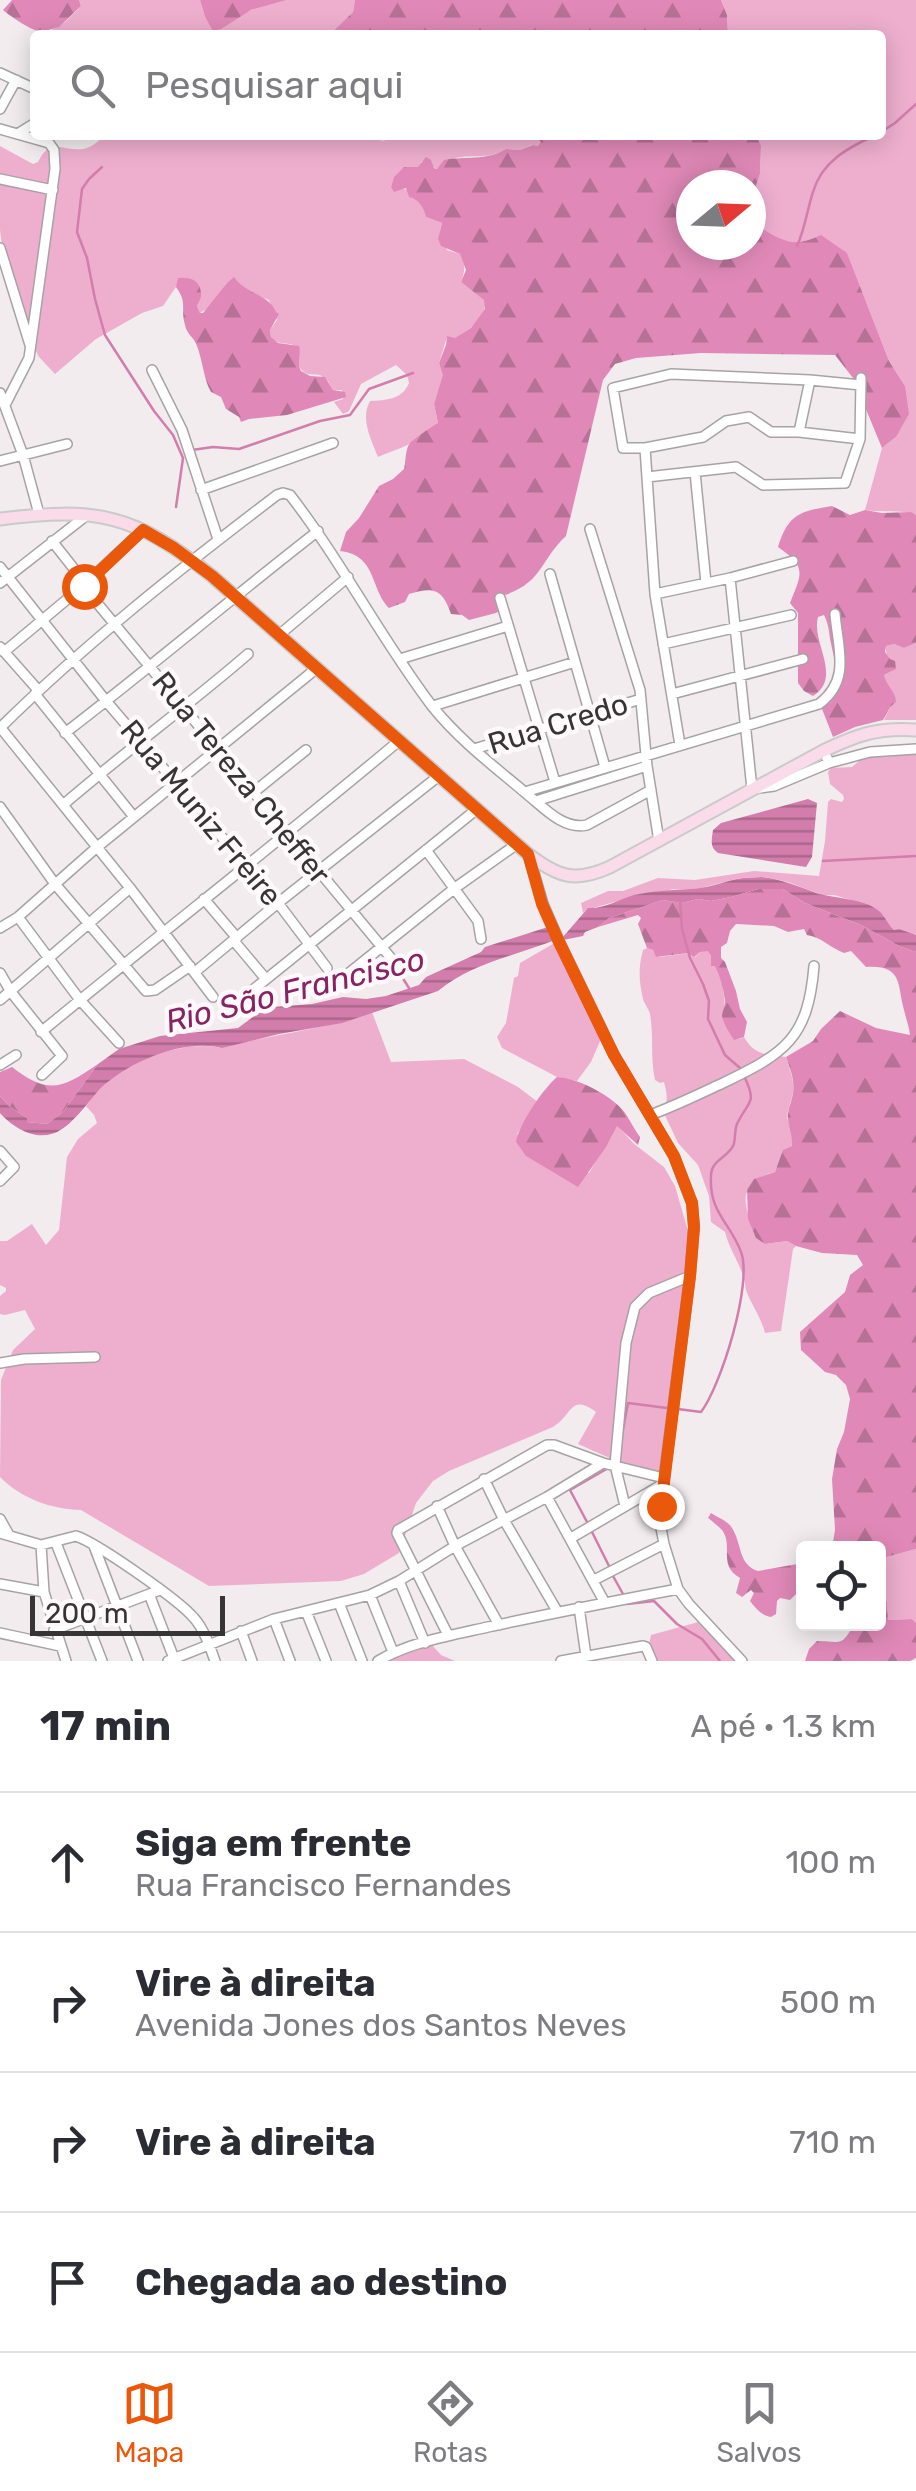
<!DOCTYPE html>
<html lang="pt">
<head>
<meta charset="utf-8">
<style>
	:root { --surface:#fff; --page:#f2f2f3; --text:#2b2b33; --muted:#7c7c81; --line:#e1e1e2; --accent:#ea580c }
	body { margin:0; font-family:Rubik,sans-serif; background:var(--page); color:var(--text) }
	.controls { position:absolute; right:30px; bottom:30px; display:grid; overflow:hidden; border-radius:10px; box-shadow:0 5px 25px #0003 }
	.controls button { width:90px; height:90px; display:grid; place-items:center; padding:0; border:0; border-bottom:2px solid var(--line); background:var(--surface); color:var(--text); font:50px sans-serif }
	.compass { position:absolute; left:676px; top:170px; width:90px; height:90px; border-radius:50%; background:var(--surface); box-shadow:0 5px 25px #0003; rotate:71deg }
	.scale { position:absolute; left:30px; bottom:25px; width:195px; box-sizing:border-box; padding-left:10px; border:5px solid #363435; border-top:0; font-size:28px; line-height:35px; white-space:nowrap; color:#363435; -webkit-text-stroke:8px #fff9fc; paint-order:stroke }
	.stop { position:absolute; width:30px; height:30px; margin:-22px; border:8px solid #ea580c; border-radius:50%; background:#fff }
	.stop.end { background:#ea580c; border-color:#fff; box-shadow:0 2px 10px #0008 }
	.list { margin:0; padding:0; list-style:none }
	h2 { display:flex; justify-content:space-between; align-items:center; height:130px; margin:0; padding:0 40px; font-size:42px }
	h2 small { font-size:32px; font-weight:400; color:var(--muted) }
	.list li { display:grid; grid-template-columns:65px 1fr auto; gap:30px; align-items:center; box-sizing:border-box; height:140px; padding:0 40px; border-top:2px solid var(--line) }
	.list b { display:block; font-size:38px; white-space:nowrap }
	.list p { margin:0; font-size:32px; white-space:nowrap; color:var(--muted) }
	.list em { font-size:32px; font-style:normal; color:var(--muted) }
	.icon { flex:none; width:55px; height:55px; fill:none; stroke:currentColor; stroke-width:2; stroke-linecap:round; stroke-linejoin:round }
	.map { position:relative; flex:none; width:916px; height:1661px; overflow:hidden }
	.search { position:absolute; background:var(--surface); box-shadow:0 5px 25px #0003; left:30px; right:30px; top:30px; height:110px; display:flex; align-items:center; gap:25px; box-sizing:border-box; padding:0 35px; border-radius:10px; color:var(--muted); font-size:38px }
	.sheet { height:690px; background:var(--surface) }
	nav { display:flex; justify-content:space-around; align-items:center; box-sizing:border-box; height:140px; border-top:2px solid var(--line); background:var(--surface); font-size:28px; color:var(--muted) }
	nav a { display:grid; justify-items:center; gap:5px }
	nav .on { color:var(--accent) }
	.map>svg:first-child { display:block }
	.grass { fill:#eeafcf }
	.forest { fill:url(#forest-firs); fill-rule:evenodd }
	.water { fill:url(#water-rules) }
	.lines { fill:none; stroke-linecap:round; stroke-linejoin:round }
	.stream { stroke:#d27dab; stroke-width:2.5 }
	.minor-casing { stroke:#a8a2a5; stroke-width:12 }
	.major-casing { stroke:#cbcaca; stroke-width:15 }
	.minor { stroke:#fff; stroke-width:9 }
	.major { stroke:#f9dbea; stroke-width:11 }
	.route { stroke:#ea580c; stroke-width:12 }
	.labels { text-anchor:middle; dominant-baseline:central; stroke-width:9; stroke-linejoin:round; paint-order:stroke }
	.street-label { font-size:30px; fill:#363435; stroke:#fff9fc }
	.water-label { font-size:32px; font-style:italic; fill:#882362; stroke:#fff9fc }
</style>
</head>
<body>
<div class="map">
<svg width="916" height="1661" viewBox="0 0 916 1661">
	<defs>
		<pattern id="forest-firs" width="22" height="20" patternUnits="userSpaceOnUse" patternTransform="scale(2.5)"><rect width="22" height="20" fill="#e089b8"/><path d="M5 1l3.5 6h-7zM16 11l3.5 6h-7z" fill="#b67196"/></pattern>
		<pattern id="water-rules" width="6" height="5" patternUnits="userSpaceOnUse" patternTransform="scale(2.5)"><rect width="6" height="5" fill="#d27dab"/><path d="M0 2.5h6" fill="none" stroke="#ab678c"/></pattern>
	</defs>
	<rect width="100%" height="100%" fill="#f2ecef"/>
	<path class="grass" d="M79,0H200L205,17L213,30L251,10L287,0H355L353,12L329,35H45L44,32C61,29 69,18 81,6Z
		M721,0H916V515C901,509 882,513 865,510L882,448L896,437L905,386L889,361L847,254L806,242L790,244L760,229L751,200L760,174L761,147L756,135H881V35H728L727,15Z
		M104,135H363L383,141L398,135H535L542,142L538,146L532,145L520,150L506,149C487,161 470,153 452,159C448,161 440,167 437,169L422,161L419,167L394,178L391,187L409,190L424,207L426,217L442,223L440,231L447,250L460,254C466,264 465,271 461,282L485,300C487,319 470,329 455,339L447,337L439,363L444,375L434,404L438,423C429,427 426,433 418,439C406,447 392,451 378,457C371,439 360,419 370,401C386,400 402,400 409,383L407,375L396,365L361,384L349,411L343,414L334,402L343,399L342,390H333L328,381L320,375C309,374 304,376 298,364L300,350C292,339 279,348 271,337L270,330L277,320L269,300L227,283L210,307L200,313L197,306L199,300L178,284L163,306L142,313L96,339L55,374L39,357L32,343L3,253L0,230V146L33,164L38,162C54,127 77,169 104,135Z
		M916,643V720H884L890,707L892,692L885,682L884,675L892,671C890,662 885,654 886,646L894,644L904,648Z
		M916,752V935L894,930L854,901L834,895H822L788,882L765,877L740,878L693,890L673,889L655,894L646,893L586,910L583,913L581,903L608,891H623L658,878L695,880L754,871L819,876L825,841L828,802L831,799L842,802L844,799L843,795L830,784L828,772L831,768L852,767L866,755Z
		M558,941L601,1039L591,1062L577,1081L557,1077L502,1048L497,1037L506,1023L514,978L518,976L520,963Z
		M647,948L653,950L656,956L660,957L689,953L695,957L700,952L708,950C720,972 728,996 723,1020L739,1039L744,1037C755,1056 766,1054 786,1057C790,1071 796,1083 792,1097C790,1105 786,1112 788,1121C790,1129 795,1135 792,1145C789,1155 778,1161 775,1172C731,1183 744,1215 765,1244L787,1241L796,1246L793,1249L781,1331L765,1333C762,1320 754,1309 748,1295C744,1285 747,1290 744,1279C740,1263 729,1249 725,1232L711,1222L709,1196L698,1165L678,1143L662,1109C670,1101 666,1091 664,1082L660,1083L655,1080C650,1057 654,1036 650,1014C649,1010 644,1003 643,999C639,981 638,968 643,950Z
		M372,1012L391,1062L464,1059L518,1087L538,1102L517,1134L589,1173L617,1125L633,1143L664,1167L675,1186L690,1238L662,1474L612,1459L578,1444L596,1412C570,1393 573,1415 553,1427L449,1471L433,1481L416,1503L399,1553L364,1574L341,1581L209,1586L81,1510C51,1509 22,1499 0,1477L1,1380L13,1350L35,1329L25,1310L5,1315L0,1314V1296L6,1291V1288L0,1285V1241H7L32,1224L46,1245L59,1230L67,1157L78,1139L97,1123L94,1115L86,1106C94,1095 103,1085 114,1076C138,1056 192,1040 222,1048C272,1034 323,1030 372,1012Z
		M916,1549V1623L912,1619L888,1620L887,1602L879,1585L878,1559Z
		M702,1621L737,1661H646L651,1635Z
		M432,1645L441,1655L455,1661H384Z"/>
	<path class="forest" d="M12,0H79L81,6L59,27L41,32C31,30 11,17 3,10Z
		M200,0H287L251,10L221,29L213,31L205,17Z
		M355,0H721L727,15L728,35H329L353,12Z
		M535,135H756L761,146L760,174L751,200L760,228C786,242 793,248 821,235L847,253L889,361L905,386L909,414L896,437L882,448L853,378L835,355L701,353L636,358L615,364L603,380L566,536C540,560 543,582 505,595L499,611L496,613L469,620L462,615L451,614C442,588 433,587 409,594L405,602L389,608C370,589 377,555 340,551L346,532L359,518L379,486L393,479L404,469C406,461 405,449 410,443C413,440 433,425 438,423L434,404L443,375L439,363L446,345L447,336L455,338L471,328L485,309L484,300L461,282L466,270L460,254L441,246L438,239L442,223L426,217C424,208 419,199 409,197L406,188L394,192L391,187L394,177L404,167H418L426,157L431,160L434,168L437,169L444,160C465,156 487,161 506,149L520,150L533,145L538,146L541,142ZM691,185H751V245H691Z
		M234,277C247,295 269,294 276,312L279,314L270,330L271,337L278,343L299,346C302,355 296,361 301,371L310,376L325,377L333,390L345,392L346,397L287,415L249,419L241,422L239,417L226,409L221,397L211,392L208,386C203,373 202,359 197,346C194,337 187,335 185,325C180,308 188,303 176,287L178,278C192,277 202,281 201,297L197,306L200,313H203L227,283Z
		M832,506L850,515L865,510L882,513L911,512L916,515V643L904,648L894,644L886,646L885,652L890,659L895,661L896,669L884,675C886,686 896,691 896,702L890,707L883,720L855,727L833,737L822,709C841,679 837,672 830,639C829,630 828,623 824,615L818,617C811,643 843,677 813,696L804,691L798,683V613L790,603C802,573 807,567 778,547C788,515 799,511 832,506Z
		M758,889H783L805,903L861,925L901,947L916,952V1549L879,1559L878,1548H832L835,1530L832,1479L837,1449L844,1432L850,1399L846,1385L836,1375L825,1372L801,1350L800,1332L845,1292L850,1275L863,1265L857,1255L822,1253L796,1246L787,1241L765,1244L756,1238L748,1219L747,1189L754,1179L775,1172L783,1150L792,1146C793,1134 787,1125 788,1114C789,1104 790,1107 792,1098C796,1083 791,1071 786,1057L813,1041L821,1029L840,1011L876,1028L910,1035C909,1026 906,1019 904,1010C897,984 903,965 866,967L851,951L844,953C830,948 822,937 807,935L804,929L788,932L774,926L736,924L730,931L727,943L721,947V958L725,962L736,991L740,1009L747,1022L744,1037L734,1040C730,1034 723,1023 722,1016C722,1011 726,1005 725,1000C723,988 720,976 715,966H711V956L708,951L700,952L694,957L688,953L656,957L653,950L647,948L638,924L641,918L638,915L598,927L609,918L663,900L682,903L698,899L711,901L731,897Z
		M98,1064L63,1112L47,1124L27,1122V1118L10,1107L0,1096V1072L12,1067C48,1095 62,1089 98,1064Z
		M557,1077C579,1078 617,1098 627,1116C632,1124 635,1130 640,1137L638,1145L617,1126L606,1147L578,1187L526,1156L516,1142C519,1124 543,1089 557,1077Z
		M711,1513C718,1518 727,1520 732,1528C742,1543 738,1565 758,1571L803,1563V1594H796L790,1600L780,1598L777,1601L776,1614L771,1617C762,1616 755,1608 750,1601L754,1593L751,1590L742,1597L736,1593L740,1578C717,1564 734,1546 722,1530C720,1528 710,1519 708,1518Z
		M879,1585L887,1602L888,1620L912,1619L916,1623V1658L910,1661H805L809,1649L817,1641C841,1641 841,1648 854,1624H878Z"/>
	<path class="water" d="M808,799L817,803L812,857L806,867L718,853C709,847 712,839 713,830L721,823Z
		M761,877C781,879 797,886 816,893C832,898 866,899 879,911C885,916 888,925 894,930L899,929L916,935V952L901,947L861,925L805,903L783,889H758L731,897L711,901L698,899L682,903L663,900L609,918L598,927L585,932L583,936L563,940L562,938L588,908C605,909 619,899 634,895C652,891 672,890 691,889C703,889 724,882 737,879C745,877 753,878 761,877Z
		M551,926L558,939C518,955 471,963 438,991L342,1023L279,1034L222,1048C184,1038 127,1062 100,1089C90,1100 74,1122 62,1129C41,1144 15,1130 0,1113V1096L10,1107L27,1118V1122L47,1124L63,1112L98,1064L119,1049L160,1036L238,1028L257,1014L273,1007L312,1004L343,997L366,999L386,996L419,985L426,977L481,952L485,947Z"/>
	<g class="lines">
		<path class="stream" d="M881,132L895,123L916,104
			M102,167L89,179L82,189L77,232L87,258L95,299L105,335L154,411L173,435L183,458L176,507
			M797,246C805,229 807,210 813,192C822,161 848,148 875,135
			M192,450L213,447L239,449L320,421L350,415L369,389L413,373
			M823,861L916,856
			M680,900L682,929L690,958L703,984L709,1001L708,1019L725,1055L740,1068
			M402,977L409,988
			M678,1409L701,1412C721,1386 753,1283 741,1252C730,1222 709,1213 711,1176C711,1160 727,1158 733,1146C736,1140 734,1131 737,1124C748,1100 758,1105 744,1076
			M621,1440L628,1403L667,1408
			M587,1522L570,1490L610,1467
			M592,1532L609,1566
			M613,1576L623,1594
			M627,1604L654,1601L677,1624L702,1639L720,1661"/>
		<g class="minor-casing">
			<path id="minor" d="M0,73L35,89
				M0,109L16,80
				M0,129L49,143L54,150L55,169L29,358L5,405
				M19,133L35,123
				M0,179L53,190
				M0,248L30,345
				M152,370L182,430L218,539
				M0,393L23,455L39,514
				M799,432L810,380
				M860,439L799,432H771L749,417L726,421L703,437L645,448H623L613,388L671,374L810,380L861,385
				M645,448L655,594L680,745
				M0,461L67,444
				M695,472L706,583
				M647,477L736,467L763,485L845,483L860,439L861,378
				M201,490L333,443
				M590,529L640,690L647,766L659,841
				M52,541L86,584
				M0,567L106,701L278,903L327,968
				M550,574L605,767
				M730,578L752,789L774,786L829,763
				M0,583L87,515
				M83,586L400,969
				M655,594L730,578L793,561
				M500,598L555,782
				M279,635L348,577
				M663,644L791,615
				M0,647L38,690
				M4,652L83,586L143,530
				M400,659L508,626
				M35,694L134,817
				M672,694L803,659
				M433,706L575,662
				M0,727L130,888L213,997
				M0,728C86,643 181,568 277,495L283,493L290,495C342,562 381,639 432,706C459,740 495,767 528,795C545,809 564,830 587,825L651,790
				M65,733C151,667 233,597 318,531
				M474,749L641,699
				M827,758L829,763L870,752L916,749
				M254,792L306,750
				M525,792L819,704C851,680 838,649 835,614
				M536,801L647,766
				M63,805C123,753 188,706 248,654
				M0,807L55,884L146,991L155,990L190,966
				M426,850L478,921L481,939
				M529,856L543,904L559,941L614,1055L674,1156L692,1203L694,1227L690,1276L664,1478L661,1528L664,1544L678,1589L689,1604L742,1661
				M204,899L237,938
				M18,917L80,1000L119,1043
				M0,928L18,917L96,848L317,668
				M234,941L265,978
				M195,972L278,903L440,775
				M0,973L11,992L62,1056L42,1075
				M349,973L455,888L517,844
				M249,993L477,809
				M0,1000L130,888
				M41,1032C160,934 282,839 400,740
				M0,1065L16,1055
				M650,1115C675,1106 699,1094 723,1083C785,1053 808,1039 814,966
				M0,1151L14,1167L0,1181
				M0,1363L24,1359L95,1357
				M484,1479L504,1520L557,1611
				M547,1497L605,1603
				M437,1506L455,1546L499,1625
				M625,1506L615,1465L626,1343L635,1307L649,1293L690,1276
				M0,1519L9,1535
				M0,1533L41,1545L76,1536C97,1543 179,1600 194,1618C204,1629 210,1647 215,1661
				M571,1538L663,1484
				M56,1543L102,1661
				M41,1545L44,1592L66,1661
				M94,1546L138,1661
				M594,1580L664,1544
				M399,1581L425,1643
				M0,1584L44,1592
				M149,1594L175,1661
				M370,1595L393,1652
				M339,1603L362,1661
				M579,1607L586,1656
				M306,1611L326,1661
				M274,1619L290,1661
				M54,1630L160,1590
				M241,1631L252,1661
				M0,1633L60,1646
				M448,1635L397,1533L398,1530L547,1445H554L603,1463L664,1478
				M168,1661L274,1619L370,1595L399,1581L455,1546L547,1497L603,1463
				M378,1661C410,1642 452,1635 488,1627C552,1613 615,1601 678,1589
				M561,1661L643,1646L646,1647L652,1661"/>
		</g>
		<g class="major-casing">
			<path id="major" d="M0,519C98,507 134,514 212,576L528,854C558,877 575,883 610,867L823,751C857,735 878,727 916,730"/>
		</g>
		<use href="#minor" class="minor"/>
		<use href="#major" class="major"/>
	</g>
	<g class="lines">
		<path class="route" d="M84,586L143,530L174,548L212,576L528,854L542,904L558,940L614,1055L674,1156L692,1203L694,1227L690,1276L661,1506"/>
	</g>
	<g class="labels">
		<g class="street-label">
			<text transform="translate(558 724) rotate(-17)">Rua Credo</text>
			<text transform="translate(241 778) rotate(51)">Rua Tereza Cheffer</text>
			<text transform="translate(201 813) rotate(50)">Rua Muniz Freire</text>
		</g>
		<g class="water-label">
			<text transform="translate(295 990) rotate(-14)">Rio São Francisco</text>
		</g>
	</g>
</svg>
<div class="controls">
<button><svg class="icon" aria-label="locate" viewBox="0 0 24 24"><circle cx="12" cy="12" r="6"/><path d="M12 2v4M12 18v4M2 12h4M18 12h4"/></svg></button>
</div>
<svg class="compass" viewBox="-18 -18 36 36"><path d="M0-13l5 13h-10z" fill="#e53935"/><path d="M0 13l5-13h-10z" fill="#7c7c81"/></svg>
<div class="scale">200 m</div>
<div class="stop" style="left:84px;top:586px"></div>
<div class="stop end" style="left:661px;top:1506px"></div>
<div class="search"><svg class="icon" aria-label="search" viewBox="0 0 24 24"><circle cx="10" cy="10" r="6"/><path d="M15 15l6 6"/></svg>Pesquisar aqui</div>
</div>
<section class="sheet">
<h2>17 min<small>A pé · 1.3 km</small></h2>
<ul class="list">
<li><svg class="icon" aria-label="ahead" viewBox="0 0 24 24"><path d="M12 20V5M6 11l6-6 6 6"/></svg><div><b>Siga em frente</b><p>Rua Francisco Fernandes</p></div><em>100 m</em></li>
<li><svg class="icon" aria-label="right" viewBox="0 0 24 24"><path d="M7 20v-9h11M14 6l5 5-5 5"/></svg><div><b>Vire à direita</b><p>Avenida Jones dos Santos Neves</p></div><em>500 m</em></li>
<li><svg class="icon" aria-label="right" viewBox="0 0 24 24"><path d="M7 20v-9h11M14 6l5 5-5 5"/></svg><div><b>Vire à direita</b></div><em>710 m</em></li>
<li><svg class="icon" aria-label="arrive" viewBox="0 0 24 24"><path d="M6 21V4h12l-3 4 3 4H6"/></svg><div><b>Chegada ao destino</b></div></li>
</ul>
</section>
<nav>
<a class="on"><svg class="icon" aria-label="map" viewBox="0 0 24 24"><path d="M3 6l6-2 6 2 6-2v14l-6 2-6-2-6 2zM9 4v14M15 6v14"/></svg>Mapa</a>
<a><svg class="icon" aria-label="directions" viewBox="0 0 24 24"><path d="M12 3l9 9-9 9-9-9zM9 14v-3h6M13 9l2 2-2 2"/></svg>Rotas</a>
<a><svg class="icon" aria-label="saved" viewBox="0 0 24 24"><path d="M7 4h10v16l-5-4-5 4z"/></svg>Salvos</a>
</nav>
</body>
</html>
